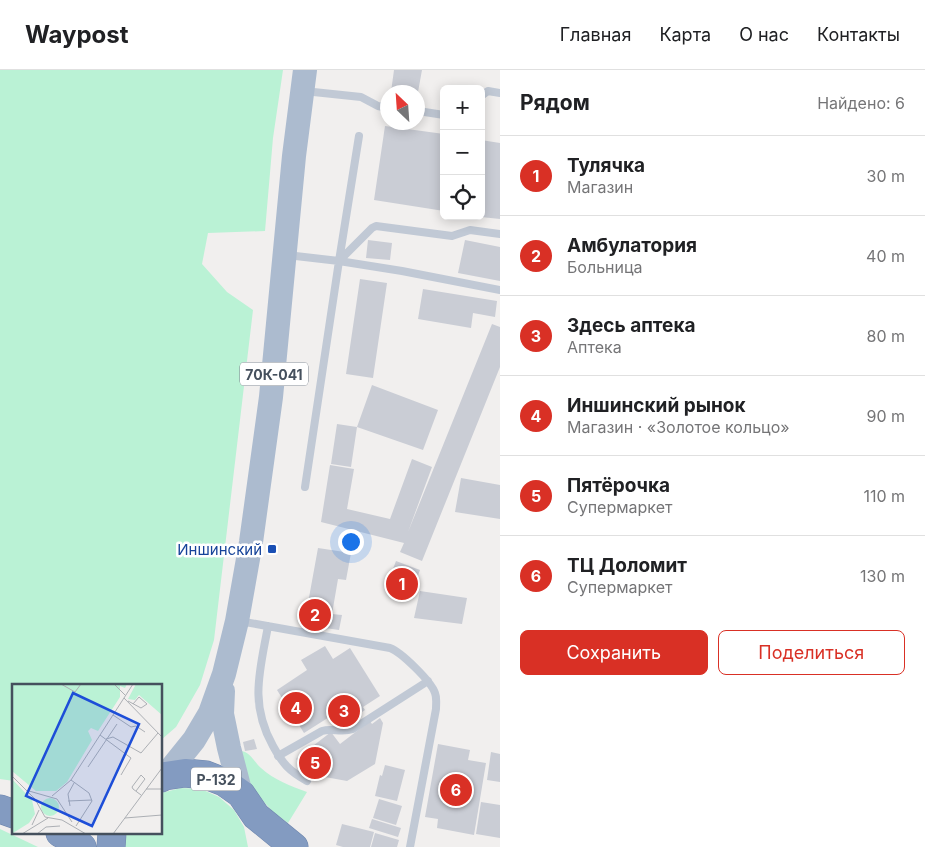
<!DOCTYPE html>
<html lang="ru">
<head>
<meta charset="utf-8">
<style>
	:root { --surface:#fff; --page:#f6f6f6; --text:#202124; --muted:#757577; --line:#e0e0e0; --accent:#d93025 }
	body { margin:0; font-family:Inter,sans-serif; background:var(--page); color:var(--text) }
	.controls { position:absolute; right:15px; top:15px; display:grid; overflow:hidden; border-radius:8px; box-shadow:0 2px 12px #0003 }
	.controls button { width:45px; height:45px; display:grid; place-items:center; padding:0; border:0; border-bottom:1px solid var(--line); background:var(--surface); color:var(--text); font:25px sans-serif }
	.compass { position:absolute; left:380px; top:15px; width:45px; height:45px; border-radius:50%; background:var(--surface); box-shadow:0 2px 12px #0003; rotate:335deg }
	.you { position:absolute; left:350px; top:471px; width:18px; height:18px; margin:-12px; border:4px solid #fff; border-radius:50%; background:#1a73e8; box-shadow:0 0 0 8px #1a73e833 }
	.badge { display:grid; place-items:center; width:32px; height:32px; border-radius:50%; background:var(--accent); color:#fff; font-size:16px; font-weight:700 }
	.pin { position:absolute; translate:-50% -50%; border:2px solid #fff; box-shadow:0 1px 5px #0006 }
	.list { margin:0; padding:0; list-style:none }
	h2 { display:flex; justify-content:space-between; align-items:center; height:65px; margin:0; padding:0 20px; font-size:21px }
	h2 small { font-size:16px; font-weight:400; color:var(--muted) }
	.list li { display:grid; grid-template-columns:32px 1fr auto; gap:15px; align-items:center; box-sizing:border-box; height:80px; padding:0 20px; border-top:1px solid var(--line) }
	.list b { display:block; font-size:19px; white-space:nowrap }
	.list p { margin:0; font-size:16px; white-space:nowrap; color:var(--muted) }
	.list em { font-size:16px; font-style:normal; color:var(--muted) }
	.actions { display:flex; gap:10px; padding:15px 20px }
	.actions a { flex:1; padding:11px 0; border:1px solid var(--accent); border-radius:8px; text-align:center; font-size:18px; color:var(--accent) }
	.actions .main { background:var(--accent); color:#fff }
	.icon { flex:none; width:28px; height:28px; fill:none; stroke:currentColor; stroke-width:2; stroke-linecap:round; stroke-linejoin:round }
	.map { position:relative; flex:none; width:500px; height:777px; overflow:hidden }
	header { display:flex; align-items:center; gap:30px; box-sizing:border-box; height:70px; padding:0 25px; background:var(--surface); border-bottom:1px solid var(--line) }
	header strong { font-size:24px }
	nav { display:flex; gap:28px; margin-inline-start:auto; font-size:18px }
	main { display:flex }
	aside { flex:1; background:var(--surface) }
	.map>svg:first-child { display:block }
	.green { fill:#baf2d5 }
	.building { fill:#cacdd5 }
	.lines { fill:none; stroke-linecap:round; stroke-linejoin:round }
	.highway-casing { stroke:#6e86ad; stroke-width:29 }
	.lane { stroke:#c1c9d5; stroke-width:8 }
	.primary { stroke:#acbbcf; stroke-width:24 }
	.highway { stroke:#839bc1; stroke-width:28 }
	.transit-dot { fill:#1a4fb4; stroke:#fff; stroke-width:2 }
	.labels { text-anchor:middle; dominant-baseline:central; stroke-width:5; stroke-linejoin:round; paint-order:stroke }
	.shield { fill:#fff; stroke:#7d848e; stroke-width:1 }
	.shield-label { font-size:14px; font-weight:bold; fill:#45505d }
	.transit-label { font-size:15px; fill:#164399; stroke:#fff; text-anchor:end }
	.inset-road { fill:none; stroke:#acafb4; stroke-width:1 }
	.view { fill:#1d4ed8; fill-opacity:0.15; stroke:#1d4ed8; stroke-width:2.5 }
	.inset-edge { fill:none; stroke:#45505d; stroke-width:2.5 }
</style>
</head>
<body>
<header>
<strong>Waypost</strong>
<nav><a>Главная</a><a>Карта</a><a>О нас</a><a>Контакты</a></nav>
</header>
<main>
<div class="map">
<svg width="500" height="777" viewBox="0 0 500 777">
	<rect width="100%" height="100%" fill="#f1efee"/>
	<path class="green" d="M0,0H283L273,68L265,161L208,163L202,194L227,222L253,240L214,570L200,615L176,657L161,670V616H14V711L0,709Z
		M240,681C250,681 254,692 261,698C274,710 291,716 307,722L288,753L273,742L263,731L251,714L244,702Z
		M181,718L201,719L219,727L234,740L244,757L248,777H125V771L127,763H161V723Z
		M0,759L38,777H0Z"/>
	<path class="building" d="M394,0H422L418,22H391Z
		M385,56L444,64V141L374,130Z
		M481,70L500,73V149L481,147Z
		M368,170L392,173L390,190L366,188Z
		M465,170L500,177V211L458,203Z
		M360,209L387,213L373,308L346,304Z
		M423,219L497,231L495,247L473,243L471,258L418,249Z
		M492,254L500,257V297L422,491L400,482L404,473L321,452L330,395L354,399L347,439L390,449L412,389L432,397L408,462Z
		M372,315L438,340L423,380L357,357Z
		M337,354L357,357L351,397L331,394Z
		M461,408L500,415V449L455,442Z
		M318,478L351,483L346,510L338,509L332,544L342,545L339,560L304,555Z
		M396,491L420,500L411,525L386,517Z
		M420,521L467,528L462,554L414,548Z
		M325,576L333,589L350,578L380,626L363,637L365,640L341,656L334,644L304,663L277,620L307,600L301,590Z
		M380,648L383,653L375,694L347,711L314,705L296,689L331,662L340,674L370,651L372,654Z
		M254,669L257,679L245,681L243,672Z
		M438,674L470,680L468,690L486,693L474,765L437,758L438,749L425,747Z
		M491,682L500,684V712L487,710Z
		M385,695L405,700L397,731L375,726L380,705L382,706Z
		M379,729L402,736L396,755L373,748Z
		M481,732L500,735V768L476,764Z
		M372,749L401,758L398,767L369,758Z
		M342,754L374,762L370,777H343L336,775Z
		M375,763L399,770L397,777H371Z"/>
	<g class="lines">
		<g class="highway-casing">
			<path id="highway" d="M161,708L165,706L185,703L206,705L224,712L241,724L256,746L294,777
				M0,739L14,744
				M60,763L68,767L82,777
				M111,777L112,763"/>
		</g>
		<path class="lane" d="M304,21L361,27L378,36L388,38
			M481,26L488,21L500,23
			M418,41L444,45
			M287,185L339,191L402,201L500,220
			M339,191L372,158L376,156L452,166L470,160L500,164
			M305,417L339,191L359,66
			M239,551L390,578C401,582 431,611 435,623C437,628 436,633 436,639L410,777
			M268,556C260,601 249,633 273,676C283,694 288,700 307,711
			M278,686L322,661C332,658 342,663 353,659L428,611"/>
		<path class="primary" d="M223,621L222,644L229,678L241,724
			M165,706L194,670L210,643L224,604L237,551L251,472L271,327L294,86L305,0"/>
		<use href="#highway" class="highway"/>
	</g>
	<rect class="transit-dot" x="267" y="474" width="10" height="10" rx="2.5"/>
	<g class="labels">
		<g class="shield">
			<rect x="240" y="292.5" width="68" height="23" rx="4"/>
			<rect x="191" y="697.5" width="50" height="23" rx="4"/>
		</g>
		<g class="shield-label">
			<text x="274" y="304">70К-041</text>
			<text x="216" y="709">Р-132</text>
		</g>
		<g class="transit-label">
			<text x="262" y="479">Иншинский</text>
		</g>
	</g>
	<g transform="translate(12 614)">
		<rect width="150" height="150" fill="#f1efee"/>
		<path d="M0,0H115L113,4L108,2V13L86,47L79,44L76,47L80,56L55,98L44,107H24L0,87ZM124,0H150V31L127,11L123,16L116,15ZM0,95L20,116L23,130L17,139L1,149ZM29 123a9 9 0 1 1 18 0a9 9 0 1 1-18 0Z" fill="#baf2d5"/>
		<path class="inset-road" d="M49,0L63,8L69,0M102,0L113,11M112,14L150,53M116,17L129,24L135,20L127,13L121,20M101,31L119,43L124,42L133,48M88,51L119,74L109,91M94,55L101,53L129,69L146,49M76,83L105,40M0,92L23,115L33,133L50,136L74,150M59,96L77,109L80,117L64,142M134,105H150M17,107L45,115L60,138M124,107L133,95L129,91L120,103L121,105L129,111M40,112L59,96L121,0M56,117L80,116M58,122L56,110L62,99M113,134L150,131M20,141L27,126M10,150L36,134M25,150L34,143L48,142M101,150L150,84"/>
		<path class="view" d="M61,9L127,40L80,142L14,112Z"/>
		<rect width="150" height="150" class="inset-edge"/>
	</g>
</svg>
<div class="controls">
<button>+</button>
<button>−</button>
<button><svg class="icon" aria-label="locate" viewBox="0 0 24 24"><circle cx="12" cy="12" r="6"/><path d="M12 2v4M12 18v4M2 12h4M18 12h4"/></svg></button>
</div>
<svg class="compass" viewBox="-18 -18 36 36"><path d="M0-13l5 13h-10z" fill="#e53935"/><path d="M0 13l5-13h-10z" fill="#757577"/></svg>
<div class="you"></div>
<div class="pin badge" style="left:402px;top:514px">1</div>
<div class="pin badge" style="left:315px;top:545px">2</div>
<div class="pin badge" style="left:344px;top:641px">3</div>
<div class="pin badge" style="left:296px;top:638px">4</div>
<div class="pin badge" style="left:315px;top:693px">5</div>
<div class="pin badge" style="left:456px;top:720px">6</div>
</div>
<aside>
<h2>Рядом<small>Найдено: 6</small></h2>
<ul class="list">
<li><span class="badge">1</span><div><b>Тулячка</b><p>Магазин</p></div><em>30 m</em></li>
<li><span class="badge">2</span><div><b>Амбулатория</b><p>Больница</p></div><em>40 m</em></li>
<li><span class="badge">3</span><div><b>Здесь аптека</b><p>Аптека</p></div><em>80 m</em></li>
<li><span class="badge">4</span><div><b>Иншинский рынок</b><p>Магазин · «Золотое кольцо»</p></div><em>90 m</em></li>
<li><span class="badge">5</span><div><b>Пятёрочка</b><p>Супермаркет</p></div><em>110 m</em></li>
<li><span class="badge">6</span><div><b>ТЦ Доломит</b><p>Супермаркет</p></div><em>130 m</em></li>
</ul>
<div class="actions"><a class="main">Сохранить</a><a>Поделиться</a></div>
</aside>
</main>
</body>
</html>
